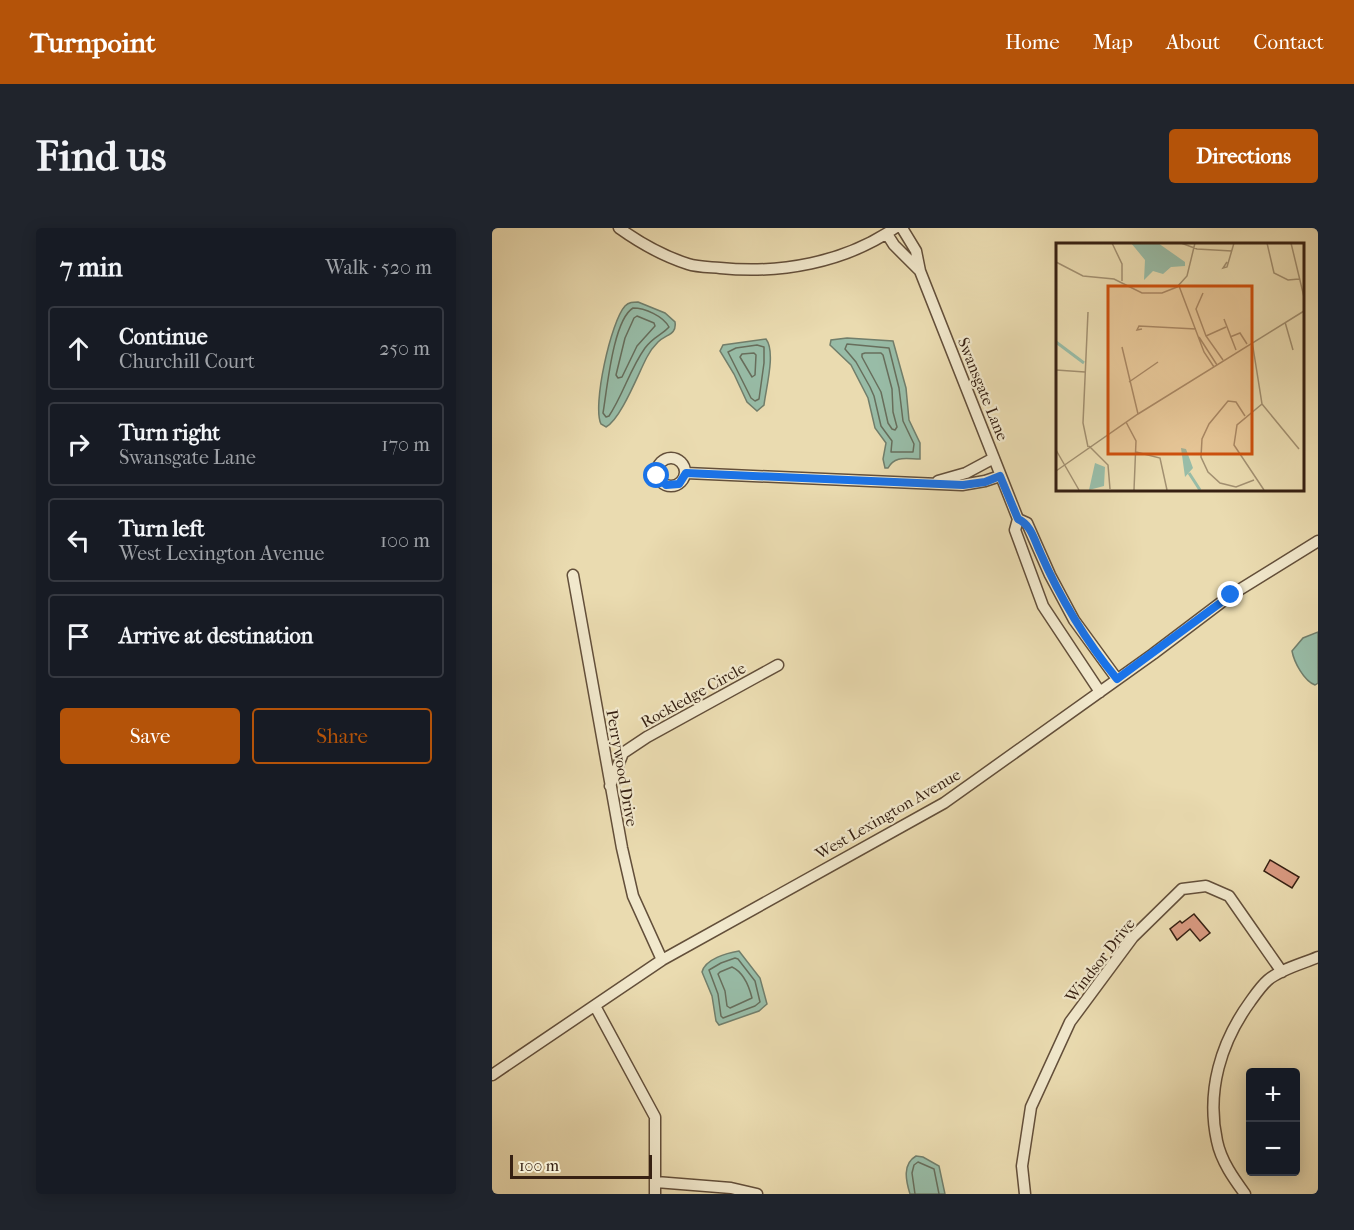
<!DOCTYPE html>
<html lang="en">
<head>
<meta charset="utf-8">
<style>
	:root { --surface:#171b24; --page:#20242c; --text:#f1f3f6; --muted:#9ea1a6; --line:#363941; --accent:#b45309 }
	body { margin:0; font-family:"IM FELL French Canon",serif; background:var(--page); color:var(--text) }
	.controls { position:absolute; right:18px; bottom:18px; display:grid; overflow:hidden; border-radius:6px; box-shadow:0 3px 15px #0003 }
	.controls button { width:54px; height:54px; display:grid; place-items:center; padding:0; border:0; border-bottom:2px solid var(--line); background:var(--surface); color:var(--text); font:30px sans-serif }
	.scale { position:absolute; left:18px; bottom:15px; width:142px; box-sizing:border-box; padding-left:6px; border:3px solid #362012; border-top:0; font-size:16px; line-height:21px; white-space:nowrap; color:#362012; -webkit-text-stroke:4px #f1e8cc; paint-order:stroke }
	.stop { position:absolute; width:18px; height:18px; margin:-14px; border:4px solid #1a73e8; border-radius:50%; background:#fff }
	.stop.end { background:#1a73e8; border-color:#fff; box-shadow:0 2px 6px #0008 }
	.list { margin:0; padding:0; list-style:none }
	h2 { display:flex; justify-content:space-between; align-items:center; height:78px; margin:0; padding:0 24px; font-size:26px }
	h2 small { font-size:20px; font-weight:400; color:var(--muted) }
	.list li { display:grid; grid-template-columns:39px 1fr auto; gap:18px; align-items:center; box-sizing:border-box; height:84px; margin:0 12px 12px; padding:0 12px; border:2px solid var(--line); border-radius:6px }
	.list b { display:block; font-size:22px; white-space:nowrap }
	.list p { margin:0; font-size:20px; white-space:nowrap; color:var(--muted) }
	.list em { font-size:20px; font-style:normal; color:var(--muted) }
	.actions { display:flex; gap:12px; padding:18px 24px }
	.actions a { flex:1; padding:14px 0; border:2px solid var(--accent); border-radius:6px; text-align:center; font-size:21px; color:var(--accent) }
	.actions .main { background:var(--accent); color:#fff }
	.icon { flex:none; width:33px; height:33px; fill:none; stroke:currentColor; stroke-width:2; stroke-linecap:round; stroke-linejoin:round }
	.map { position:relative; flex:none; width:826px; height:966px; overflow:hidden; border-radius:6px }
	header { display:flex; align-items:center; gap:36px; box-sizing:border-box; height:84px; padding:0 30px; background:var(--accent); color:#fff }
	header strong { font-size:28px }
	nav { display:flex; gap:33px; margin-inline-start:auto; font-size:21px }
	.intro { display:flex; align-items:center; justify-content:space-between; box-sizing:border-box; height:144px; padding:0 36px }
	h1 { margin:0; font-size:42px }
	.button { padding:15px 27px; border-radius:6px; background:var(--accent); color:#fff; font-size:21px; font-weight:700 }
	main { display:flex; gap:36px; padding:0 36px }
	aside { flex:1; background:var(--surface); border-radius:6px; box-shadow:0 3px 15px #0003 }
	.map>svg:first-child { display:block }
	.water { fill:#98bca7; stroke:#717e6b; stroke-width:1.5 }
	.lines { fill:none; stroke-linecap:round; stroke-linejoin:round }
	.shore { stroke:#676e5c; stroke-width:1.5 }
	.building { fill:#d89980; stroke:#362012; stroke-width:1.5 }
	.minor-casing { stroke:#634f3a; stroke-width:13 }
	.minor { stroke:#f1e8cc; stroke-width:10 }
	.route { stroke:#1a73e8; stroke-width:8 }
	.labels { text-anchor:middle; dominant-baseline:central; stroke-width:4.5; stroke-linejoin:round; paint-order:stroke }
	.street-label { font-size:16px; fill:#362012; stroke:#f1e8cc }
	.inset-river { fill:none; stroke:#98bca7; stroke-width:3 }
	.inset-road { fill:none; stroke:#a29071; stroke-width:1.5 }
	.view { fill:#cd500d; fill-opacity:0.15; stroke:#cd500d; stroke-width:3 }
	.inset-edge { fill:none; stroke:#362012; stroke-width:3 }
</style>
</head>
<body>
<header>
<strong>Turnpoint</strong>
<nav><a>Home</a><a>Map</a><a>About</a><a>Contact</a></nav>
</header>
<div class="intro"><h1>Find us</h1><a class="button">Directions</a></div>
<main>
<aside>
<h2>7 min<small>Walk · 520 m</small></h2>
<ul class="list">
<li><svg class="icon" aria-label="ahead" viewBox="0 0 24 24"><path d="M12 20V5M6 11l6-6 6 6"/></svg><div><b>Continue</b><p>Churchill Court</p></div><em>250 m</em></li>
<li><svg class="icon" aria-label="right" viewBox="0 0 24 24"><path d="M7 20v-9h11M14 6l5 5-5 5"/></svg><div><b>Turn right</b><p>Swansgate Lane</p></div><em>170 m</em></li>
<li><svg class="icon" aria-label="left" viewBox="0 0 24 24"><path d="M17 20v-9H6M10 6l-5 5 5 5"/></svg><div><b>Turn left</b><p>West Lexington Avenue</p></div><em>100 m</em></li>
<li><svg class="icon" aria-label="arrive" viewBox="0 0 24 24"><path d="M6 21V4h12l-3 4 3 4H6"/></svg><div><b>Arrive at destination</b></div></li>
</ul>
<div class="actions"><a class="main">Save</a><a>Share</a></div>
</aside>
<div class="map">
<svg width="826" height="966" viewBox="0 0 826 966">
	<rect width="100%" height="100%" fill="#eadbb0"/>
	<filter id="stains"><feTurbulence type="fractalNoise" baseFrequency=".00333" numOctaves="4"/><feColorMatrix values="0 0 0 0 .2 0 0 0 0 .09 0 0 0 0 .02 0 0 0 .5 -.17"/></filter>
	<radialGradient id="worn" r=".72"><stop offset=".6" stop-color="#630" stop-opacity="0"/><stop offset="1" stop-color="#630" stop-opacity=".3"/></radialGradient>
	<path class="water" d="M146,74L173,85L183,94C185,107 174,106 166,114C162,118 158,123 155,129C146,146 129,191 114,199L109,196C100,178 119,93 133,78C137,74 141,74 146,74Z
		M355,110L401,113L414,160L417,192L428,215V231C415,231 403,227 396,240H393L391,231L394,215L383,200L376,170L359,137L338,117L339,112Z
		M274,111C284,124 274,160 272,177L265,183L255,174L242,146L228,123L231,117Z
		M826,404V455L823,457C812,453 802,434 800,423L811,410Z
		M247,723L268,750L275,776L267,783L227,797L224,793L220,768L210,744C213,731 235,725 247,723Z
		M424,928L431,929L447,938L453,966H418C414,953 410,936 424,928Z"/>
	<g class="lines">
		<path class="shore" d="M141,80C153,80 171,88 177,99C171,106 161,109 153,120C138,141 131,167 117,188L114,189L111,185C115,162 121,92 141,80Z
			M145,88L162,95L163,98L145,118L130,149L126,150L124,147L133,110L142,90Z
			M355,116L397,120L407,160L411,193L422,216L421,224H399L400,213L389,198L382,168L378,159L364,134L353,121Z
			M265,117L272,119V135L267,171L263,173L259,170L236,124L244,120Z
			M262,125L264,127L263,147L260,149L248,129L250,126Z
			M373,125H389L391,127L400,161L401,184L405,199L403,202L400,201L396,195L389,164L370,129V126Z
			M243,730L246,731L263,753L268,774L263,778L231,790L229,788L226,766L217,742L229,735Z
			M240,739C251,744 257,758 260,770L238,780L235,778L233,763L226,746L228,744Z
			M423,966L420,945L422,937L426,934L442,941L447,966"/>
	</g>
	<path class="building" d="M778,632L807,649L800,660L772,643Z
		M702,686L718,705L708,713L698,701L685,712L678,701L688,693L690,695Z"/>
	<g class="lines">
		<g class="minor-casing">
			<path id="minor" d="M127,0C148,15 171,28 196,36C205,39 217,39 228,40C288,46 352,35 403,0
				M410,0L424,23L428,43L526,291L523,302L551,378L608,464
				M395,6L402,17L427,42
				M165 244a14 14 0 1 1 28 0a14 14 0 1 1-28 0Z
				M194,245L470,257L493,253L508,248
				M446,253L474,245L502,230
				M526,291L535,295L558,347L582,392L625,451
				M81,347L130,620L141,668L170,732
				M118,558L131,525L155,509L286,437
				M103,778L163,889V966
				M0,847L170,732L452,575L661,426L739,367L826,313
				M164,954L239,960L265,966
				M533,966L530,938L539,879L578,794L641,709L690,661L714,658L737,668L790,744
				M753,966C742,951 729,933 725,913C714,863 729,814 758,774C763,767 769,758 776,752C789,741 810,736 826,729"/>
		</g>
		<use href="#minor" class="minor"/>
	</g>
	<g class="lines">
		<path class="route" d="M165,248L174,257L187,256L194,245L471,257L493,254L508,248L526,291C539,297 542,311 548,324C568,370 593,412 625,451L739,367"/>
	</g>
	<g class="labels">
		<g class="street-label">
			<text transform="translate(491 161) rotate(68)">Swansgate Lane</text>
			<text transform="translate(201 467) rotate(-29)">Rockledge Circle</text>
			<text transform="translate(130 540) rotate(80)">Perrywood Drive</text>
			<text transform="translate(396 586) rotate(-30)">West Lexington Avenue</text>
			<text transform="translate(608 732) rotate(-52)">Windsor Drive</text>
		</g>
	</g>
	<g transform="translate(564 15)">
		<rect width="248" height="248" fill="#eadbb0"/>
		<path d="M75,0H102L129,19V23L115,24L107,31L97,28L88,37L89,17ZM125,205L130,206L137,225L129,234ZM39,220L49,224L48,243L33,247Z" fill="#98bca7"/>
		<path class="inset-river" d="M0,99L28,120M133,230L144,247"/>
		<path class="inset-road" d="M56,0L66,21V38M125,0L141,6L176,8M211,0L218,30L232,37L243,36M235,0L248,54M0,19L27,33L58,36L86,50H106L121,44L131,33L139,0M171,19L167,25L171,24L178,0M123,43L148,109L158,124M147,50L140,66L150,93L167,117M32,69L27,180L32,204M168,76L180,107M229,79L237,107M86,86L81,87L83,83L140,86M150,93L170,84M143,94L161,122M174,94L184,90L191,101M196,98L206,161L181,182L178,202L208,247M66,104L82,171M0,127L29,129M73,139L102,119M206,161L243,206M189,173L180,159L172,158L153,181L146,196L145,214L152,229L164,240L180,244L198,237M70,179L80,198L78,247M33,203L52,222L54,246M0,207L23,247M80,209L104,215L111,247M0,228L82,171L248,68"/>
		<path class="view" d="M52,43H196V211H52Z"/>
		<rect width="248" height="248" class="inset-edge"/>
	</g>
	<rect width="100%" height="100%" filter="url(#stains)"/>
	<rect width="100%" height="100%" fill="url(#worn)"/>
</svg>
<div class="controls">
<button>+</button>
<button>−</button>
</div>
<div class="scale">100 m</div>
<div class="stop" style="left:165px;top:248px"></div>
<div class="stop end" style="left:739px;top:367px"></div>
</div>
</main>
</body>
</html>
